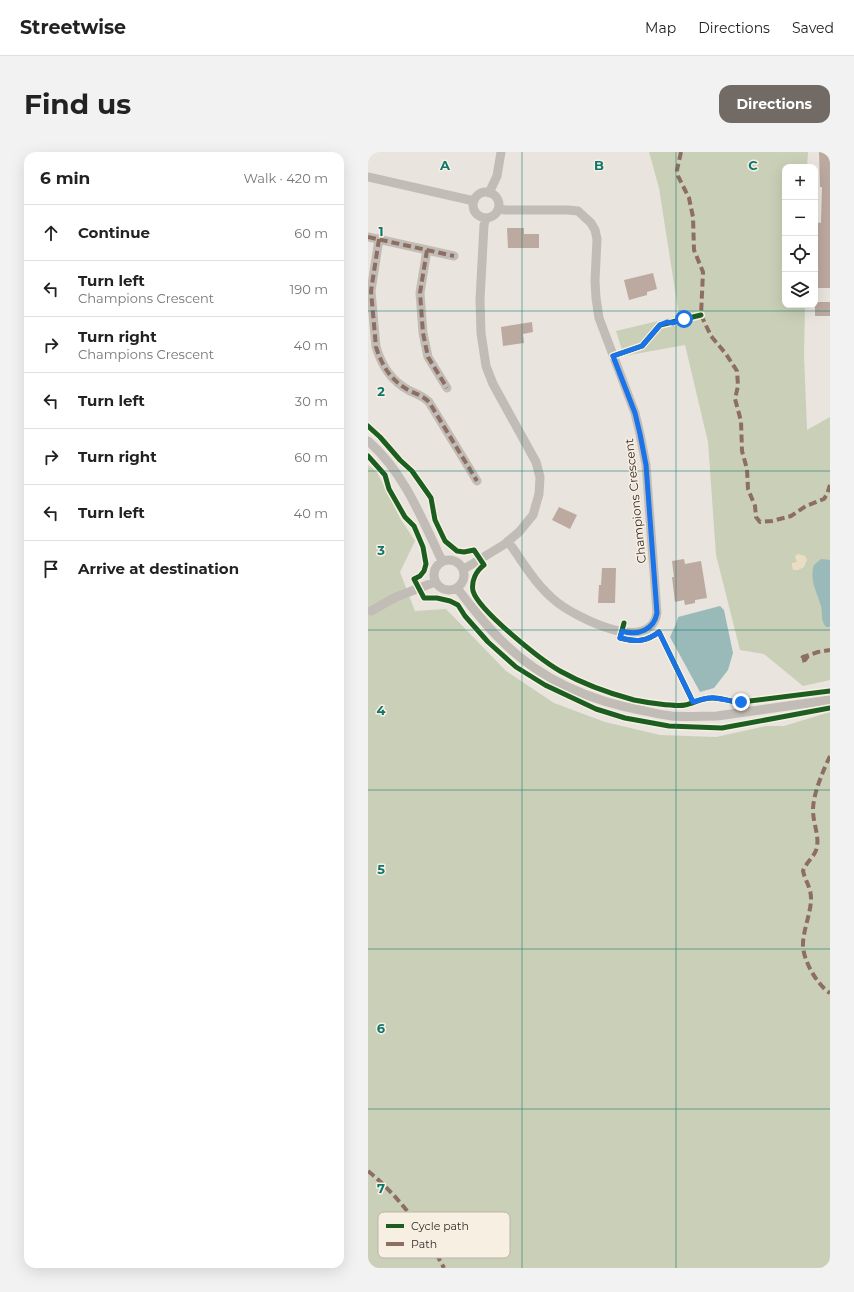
<!DOCTYPE html>
<html lang="en">
<head>
<meta charset="utf-8">
<style>
	:root { --surface:#fff; --page:#f2f2f2; --text:#222; --muted:#767676; --line:#e0e0e0; --accent:#726b65 }
	body { margin:0; font-family:Montserrat,sans-serif; background:var(--page); color:var(--text) }
	.controls { position:absolute; right:12px; top:12px; display:grid; overflow:hidden; border-radius:8px; box-shadow:0 4px 16px #0002 }
	.controls button { width:36px; height:36px; display:grid; place-items:center; padding:0; border:0; border-bottom:1px solid var(--line); background:var(--surface); color:var(--text); font:20px sans-serif }
	.stop { position:absolute; width:12px; height:12px; margin:-9px; border:3px solid #1a73e8; border-radius:50%; background:#fff }
	.stop.end { background:#1a73e8; border-color:#fff; box-shadow:0 1px 4px #0008 }
	.list { margin:0; padding:0; list-style:none }
	h2 { display:flex; justify-content:space-between; align-items:center; height:52px; margin:0; padding:0 16px; font-size:17px }
	h2 small { font-size:13px; font-weight:400; color:var(--muted) }
	.list li { display:grid; grid-template-columns:26px 1fr auto; gap:12px; align-items:center; box-sizing:border-box; height:56px; padding:0 16px; border-top:1px solid var(--line) }
	.list b { display:block; font-size:15px; white-space:nowrap }
	.list p { margin:0; font-size:13px; white-space:nowrap; color:var(--muted) }
	.list em { font-size:13px; font-style:normal; color:var(--muted) }
	.icon { flex:none; width:22px; height:22px; fill:none; stroke:currentColor; stroke-width:2; stroke-linecap:round; stroke-linejoin:round }
	.map { position:relative; flex:none; width:462px; height:1116px; overflow:hidden; border-radius:12px }
	header { display:flex; align-items:center; gap:24px; box-sizing:border-box; height:56px; padding:0 20px; background:var(--surface); border-bottom:1px solid var(--line) }
	header strong { font-size:19px }
	nav { display:flex; gap:22px; margin-inline-start:auto; font-size:14px }
	.intro { display:flex; align-items:center; justify-content:space-between; box-sizing:border-box; height:96px; padding:0 24px }
	h1 { margin:0; font-size:28px }
	.button { padding:10px 18px; border-radius:12px; background:var(--accent); color:#fff; font-size:14px; font-weight:700 }
	main { display:flex; gap:24px; padding:0 24px }
	aside { flex:1; background:var(--surface); border-radius:12px; box-shadow:0 4px 16px #0002 }
	.map>svg:first-child { display:block }
	.green { fill:#cacfb7 }
	.sand { fill:#eaddc3 }
	.water { fill:#9ababa }
	.building { fill:#bca99f }
	.lines { fill:none; stroke-linecap:round; stroke-linejoin:round }
	.street { stroke:#c2bcb6; stroke-width:9 }
	.quiet { stroke:#8d6e63; stroke-width:4; stroke-dasharray:8 4; stroke-linecap:butt }
	.cycleway-casing { stroke:#f8efe3; stroke-width:8 }
	.cycleway { stroke:#1b5e20; stroke-width:5 }
	.route { stroke:#1a73e8; stroke-width:5 }
	.grid { fill:none; stroke:#0f766e; stroke-width:1; stroke-opacity:0.55 }
	.labels { text-anchor:middle; dominant-baseline:central; stroke-width:3; stroke-linejoin:round; paint-order:stroke }
	.street-label { font-size:12px; fill:#322a25; stroke:#f8efe3 }
	.key { fill:#f8efe3; stroke:#bdb4aa; stroke-width:1 }
	.key-label { font-size:11px; fill:#322a25 }
	.grid-label { font-size:13px; text-anchor:middle; font-weight:bold; fill:#0f766e; stroke:#f8efe3; stroke-width:3; stroke-linejoin:round; paint-order:stroke }
</style>
</head>
<body>
<header>
<strong>Streetwise</strong>
<nav><a>Map</a><a>Directions</a><a>Saved</a></nav>
</header>
<div class="intro"><h1>Find us</h1><a class="button">Directions</a></div>
<main>
<aside>
<h2>6 min<small>Walk · 420 m</small></h2>
<ul class="list">
<li><svg class="icon" aria-label="ahead" viewBox="0 0 24 24"><path d="M12 20V5M6 11l6-6 6 6"/></svg><div><b>Continue</b></div><em>60 m</em></li>
<li><svg class="icon" aria-label="left" viewBox="0 0 24 24"><path d="M17 20v-9H6M10 6l-5 5 5 5"/></svg><div><b>Turn left</b><p>Champions Crescent</p></div><em>190 m</em></li>
<li><svg class="icon" aria-label="right" viewBox="0 0 24 24"><path d="M7 20v-9h11M14 6l5 5-5 5"/></svg><div><b>Turn right</b><p>Champions Crescent</p></div><em>40 m</em></li>
<li><svg class="icon" aria-label="left" viewBox="0 0 24 24"><path d="M17 20v-9H6M10 6l-5 5 5 5"/></svg><div><b>Turn left</b></div><em>30 m</em></li>
<li><svg class="icon" aria-label="right" viewBox="0 0 24 24"><path d="M7 20v-9h11M14 6l5 5-5 5"/></svg><div><b>Turn right</b></div><em>60 m</em></li>
<li><svg class="icon" aria-label="left" viewBox="0 0 24 24"><path d="M17 20v-9H6M10 6l-5 5 5 5"/></svg><div><b>Turn left</b></div><em>40 m</em></li>
<li><svg class="icon" aria-label="arrive" viewBox="0 0 24 24"><path d="M6 21V4h12l-3 4 3 4H6"/></svg><div><b>Arrive at destination</b></div></li>
</ul>
</aside>
<div class="map">
<svg width="462" height="1116" viewBox="0 0 462 1116">
	<rect width="100%" height="100%" fill="#e9e4dd"/>
	<path class="green" d="M281,0H440L439,15H417V153H437L436,204L439,278L462,265V528L435,534L396,502L372,498L348,403L340,290L317,193L256,204L248,179L311,164L291,36Z
		M0,313L9,320L32,366L47,389L32,420L47,459L78,457L138,519L186,551L237,570L292,583L348,585L398,574H416L462,560V1116H0Z"/>
	<path class="sand" d="M429,402L437,404L439,408L436,415L430,418H425L424,414V411L429,410L427,405Z"/>
	<path class="water" d="M453,407L462,408V475H458C452,468 455,461 453,454C449,440 441,428 446,413Z
		M352,454L356,458L365,501L360,518L346,536L332,540L302,485L308,472L310,465Z"/>
	<path class="building" d="M451,0H462V136H447V70L453,71L454,35H452Z
		M139,76H156V82H171V96H140Z
		M285,121L289,137L279,140V143L261,148L256,128Z
		M447,150H462V164H447Z
		M164,170L165,180L155,182L156,191L135,194L133,175Z
		M191,355L209,363L202,377L184,368Z
		M316,407L317,412L333,409L339,446L327,448V451L317,453L316,448L307,450L304,425H306L304,409Z
		M234,416H248L247,451H230L231,433H233Z"/>
	<g class="lines">
		<path class="street" d="M0,25L106,49
			M105 53a13 13 0 1 1 26 0a13 13 0 1 1-26 0Z
			M121,41L129,24L133,0
			M131,57L138,58H200L210,59L223,71L227,78L229,87L227,129L228,146L231,166L267,261L272,282L278,313L289,461C282,503 210,466 190,451C169,435 155,411 140,389
			M0,85L86,104
			M11,87L3,139L8,195C14,214 23,229 42,239C49,242 55,244 61,250L109,329
			M59,98L52,141L55,181L60,205L79,236
			M0,289C36,320 54,367 74,409
			M66 423a15 15 0 1 1 30 0a15 15 0 1 1-30 0Z
			M96,417L137,392L151,380L165,363L171,342L172,325L168,310L125,232L118,214L113,181L112,148L116,73L118,66
			M89,436C102,453 115,470 130,485C169,526 222,549 277,559C285,561 295,563 304,564C319,565 334,564 349,564L462,548
			M3,459L28,445L67,430"/>
		<path class="quiet" d="M313,0L309,18L310,24L321,46L325,65L326,98L335,120L333,163L343,184L358,202L369,219L370,234L367,247L373,269L374,299L379,317L380,337L387,354L388,365L392,370L404,369L423,364L438,354L456,347L459,342L462,333
			M0,85L86,104
			M11,87L3,139L8,195C14,214 23,229 42,239C49,242 55,244 61,250L109,329
			M59,98L52,141L55,181L60,205L79,236
			M440,504L437,508L433,509V507L435,505L450,500L462,498
			M462,604C455,619 445,642 445,658C445,671 451,682 449,695C447,705 438,710 435,719C437,728 443,736 443,746C443,761 436,775 435,791C434,807 449,833 462,841
			M0,1019C32,1045 57,1080 76,1116"/>
		<g class="cycleway-casing">
			<path id="cycleway" d="M245,204L274,194L292,173L333,163
				M0,274L12,285L32,308L44,319L63,346L67,368L77,389L89,399L96,400L106,398L116,413C108,419 103,429 105,439C111,459 173,508 192,519C215,532 240,541 266,548C276,550 307,555 317,553C326,551 334,546 343,546C354,545 361,550 373,550L462,539
				M0,304L17,323L21,337L37,365L46,374L55,395L58,412L56,419L52,424L46,427L56,446H69L82,449L90,453L97,464L120,490L148,515L177,533L228,557L257,566L301,574L354,576L462,556
				M256,471L252,486C268,490 278,490 291,480L325,550"/>
		</g>
		<use href="#cycleway" class="cycleway"/>
	</g>
	<g class="lines">
		<path class="route" d="M316,167L305,171L299,170L292,173L274,194L245,204L267,261L272,282L278,313L289,461C286,478 270,484 254,479L252,486C268,490 278,490 291,480L325,550C332,548 340,545 347,546C356,547 364,550 373,550"/>
	</g>
	<path class="grid" d="M154,0V1116M308,0V1116M0,159H462M0,319H462M0,478H462M0,638H462M0,797H462M0,957H462"/>
	<g class="labels">
		<g class="street-label">
			<text transform="translate(267 349) rotate(-96)">Champions Crescent</text>
		</g>
	</g>
	<rect x="10" y="1060" width="132" height="46" rx="6" class="key"/>
	<rect x="18" y="1072" width="18" height="4" fill="#1b5e20"/>
	<rect x="18" y="1090" width="18" height="4" fill="#8d6e63"/>
	<g class="key-label">
		<text x="43" y="1078">Cycle path</text>
		<text x="43" y="1096">Path</text>
	</g>
	<g class="grid-label">
		<text x="77" y="18">A</text>
		<text x="231" y="18">B</text>
		<text x="385" y="18">C</text>
		<text x="13" y="84">1</text>
		<text x="13" y="244">2</text>
		<text x="13" y="403">3</text>
		<text x="13" y="563">4</text>
		<text x="13" y="722">5</text>
		<text x="13" y="881">6</text>
		<text x="13" y="1041">7</text>
	</g>
</svg>
<div class="controls">
<button>+</button>
<button>−</button>
<button><svg class="icon" aria-label="locate" viewBox="0 0 24 24"><circle cx="12" cy="12" r="6"/><path d="M12 2v4M12 18v4M2 12h4M18 12h4"/></svg></button>
<button><svg class="icon" aria-label="layers" viewBox="0 0 24 24"><path d="M12 4l9 5-9 5-9-5zM3 14l9 5 9-5"/></svg></button>
</div>
<div class="stop" style="left:316px;top:167px"></div>
<div class="stop end" style="left:373px;top:550px"></div>
</div>
</main>
</body>
</html>
